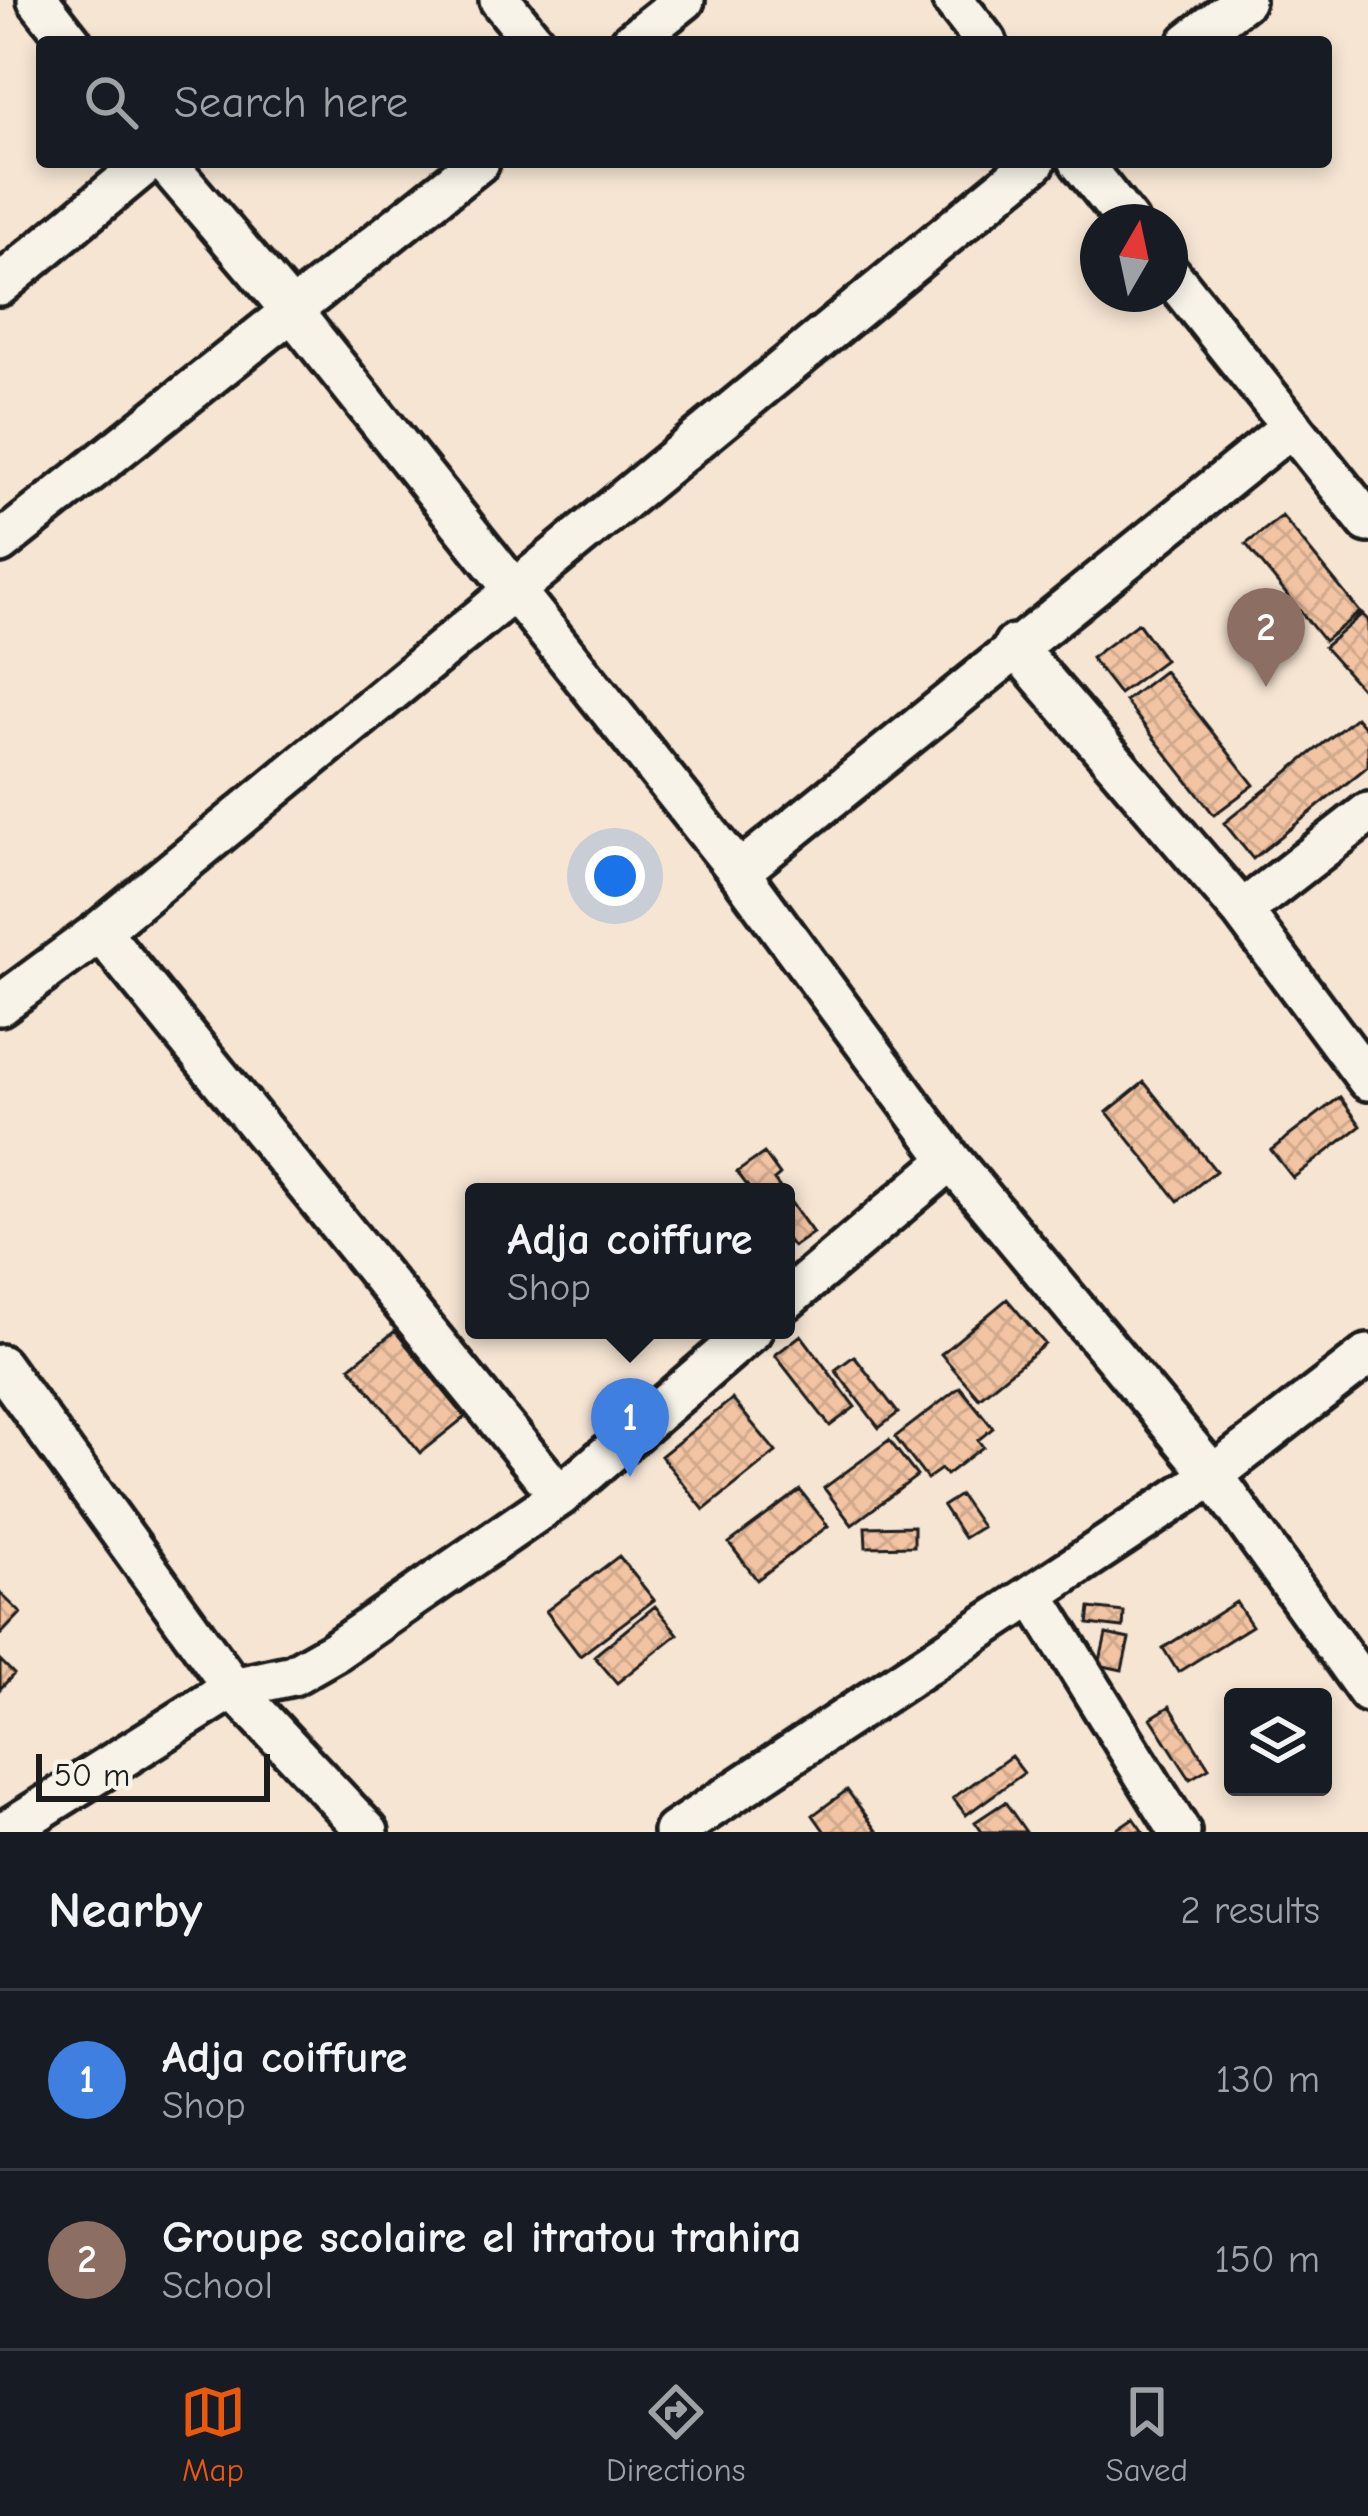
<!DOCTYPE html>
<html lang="en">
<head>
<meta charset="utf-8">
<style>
	:root { --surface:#171b24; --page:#20242c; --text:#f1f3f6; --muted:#9ea1a6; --line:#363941; --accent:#ea580c }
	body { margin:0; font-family:"Comic Neue",sans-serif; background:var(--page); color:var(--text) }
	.controls { position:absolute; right:36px; bottom:36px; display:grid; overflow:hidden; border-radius:12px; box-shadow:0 6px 18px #0003 }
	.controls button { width:108px; height:108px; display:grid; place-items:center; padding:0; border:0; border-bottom:3px solid var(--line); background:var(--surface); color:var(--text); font:60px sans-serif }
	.compass { position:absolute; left:1080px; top:204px; width:108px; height:108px; border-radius:50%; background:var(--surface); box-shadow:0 6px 18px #0003; rotate:9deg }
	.scale { position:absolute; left:36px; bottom:30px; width:234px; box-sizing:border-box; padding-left:12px; border:6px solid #1c1c1c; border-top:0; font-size:33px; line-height:42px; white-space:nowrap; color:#1c1c1c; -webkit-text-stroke:9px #f7f3e8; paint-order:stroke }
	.you { position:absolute; left:615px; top:876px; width:42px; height:42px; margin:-30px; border:9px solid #fff; border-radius:50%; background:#1a73e8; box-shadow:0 0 0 18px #1a73e833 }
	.badge { display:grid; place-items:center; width:78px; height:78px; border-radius:50%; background:var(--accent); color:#fff; font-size:39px; font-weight:700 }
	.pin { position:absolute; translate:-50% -99px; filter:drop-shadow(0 3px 6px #0008) }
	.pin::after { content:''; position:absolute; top:63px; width:42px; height:36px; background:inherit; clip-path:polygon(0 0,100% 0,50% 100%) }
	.popup { position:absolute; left:465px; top:1183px; width:330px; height:156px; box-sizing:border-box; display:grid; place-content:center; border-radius:12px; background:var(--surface); filter:drop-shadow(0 3px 9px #0005); font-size:39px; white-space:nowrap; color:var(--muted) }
	.popup b { font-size:45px; color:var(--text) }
	.popup::after { content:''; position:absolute; left:50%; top:100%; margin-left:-24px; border:24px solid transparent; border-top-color:var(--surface) }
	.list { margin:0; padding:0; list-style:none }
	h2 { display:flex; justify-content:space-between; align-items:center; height:156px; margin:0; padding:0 48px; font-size:51px }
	h2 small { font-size:39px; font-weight:400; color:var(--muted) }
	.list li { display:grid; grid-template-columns:78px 1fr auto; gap:36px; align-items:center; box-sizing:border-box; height:180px; padding:0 48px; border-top:3px solid var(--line) }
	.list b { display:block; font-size:45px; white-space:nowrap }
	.list p { margin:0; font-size:39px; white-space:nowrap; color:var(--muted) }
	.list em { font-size:39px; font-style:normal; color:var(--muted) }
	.icon { flex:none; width:66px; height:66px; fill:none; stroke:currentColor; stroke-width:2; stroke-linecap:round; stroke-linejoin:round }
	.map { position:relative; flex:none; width:1368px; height:1832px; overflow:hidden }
	.search { position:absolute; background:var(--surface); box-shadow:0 6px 18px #0003; left:36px; right:36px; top:36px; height:132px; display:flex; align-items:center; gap:30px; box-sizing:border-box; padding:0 42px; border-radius:12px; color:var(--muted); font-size:45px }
	.sheet { height:516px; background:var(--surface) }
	nav { display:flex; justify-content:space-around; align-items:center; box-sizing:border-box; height:168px; border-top:3px solid var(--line); background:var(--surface); font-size:33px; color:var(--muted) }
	nav a { display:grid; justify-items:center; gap:6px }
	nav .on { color:var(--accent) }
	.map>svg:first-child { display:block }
	.building { fill:url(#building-cross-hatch); stroke:#1c1c1c; stroke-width:3 }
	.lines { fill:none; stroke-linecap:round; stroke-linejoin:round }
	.street-casing { stroke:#1c1c1c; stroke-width:48 }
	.street { stroke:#f7f3e8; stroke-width:39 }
</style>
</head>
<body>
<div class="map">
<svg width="1368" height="1832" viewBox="0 0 1368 1832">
	<defs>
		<pattern id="building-cross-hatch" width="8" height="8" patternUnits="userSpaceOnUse" patternTransform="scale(3)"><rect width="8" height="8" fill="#f3c4a3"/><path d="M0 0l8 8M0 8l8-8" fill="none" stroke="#d0a88c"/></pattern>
	</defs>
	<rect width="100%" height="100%" fill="#f6e5d3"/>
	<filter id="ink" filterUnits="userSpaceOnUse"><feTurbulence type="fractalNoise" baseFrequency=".00833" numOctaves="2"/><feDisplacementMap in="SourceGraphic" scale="24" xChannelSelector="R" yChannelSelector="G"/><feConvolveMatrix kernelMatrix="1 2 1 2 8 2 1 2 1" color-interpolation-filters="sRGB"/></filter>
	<g filter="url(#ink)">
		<path class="building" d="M1282,516L1360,612L1324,641L1246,544Z
			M1362,614L1368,620V696L1324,647Z
			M1138,623L1165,660L1119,694L1091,658Z
			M1164,671L1254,785L1214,815L1125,701Z
			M1356,717L1368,731V766L1253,859L1224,823Z
			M1144,1082L1216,1171L1178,1201L1107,1112Z
			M1340,1097L1361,1126L1293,1178L1271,1150Z
			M764,1153L780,1175L774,1180L783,1192H752L737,1172Z
			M786,1196L813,1233L793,1247L786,1238Z
			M1007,1299L1045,1344L979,1398L941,1354Z
			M395,1331L465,1417L420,1453L350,1367Z
			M801,1335L855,1407L830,1426L775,1355Z
			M854,1356L898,1413L879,1428L835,1370Z
			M960,1387L993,1428L978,1440L983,1447L946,1475L941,1469L927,1479L895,1437Z
			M732,1399L776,1452L704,1510L661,1456Z
			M889,1440L917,1476L852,1525L824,1488Z
			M800,1490L828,1526L757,1580L729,1543Z
			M960,1495L982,1527L964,1538L943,1506Z
			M914,1526V1546L866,1547L865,1527Z
			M619,1556L654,1600L580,1656L546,1611Z
			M0,1593L21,1613L1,1634L0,1633Z
			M1236,1602L1252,1626L1178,1672L1163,1648Z
			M655,1606L678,1634L617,1683L594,1656Z
			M1090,1608L1124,1612L1123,1628L1088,1624Z
			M1106,1634L1129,1639L1122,1670L1099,1665Z
			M0,1660L14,1674L0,1689Z
			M1170,1706L1209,1768L1190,1779L1151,1718Z
			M1011,1756L1024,1773L966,1815L953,1798Z
			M847,1790L878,1832H825L813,1815Z
			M1005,1802L1026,1832H982L975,1822Z
			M1133,1818L1143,1832H1115L1114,1831Z"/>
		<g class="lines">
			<g class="street-casing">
				<path id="street" d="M38,0L71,42
					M500,0L534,42
					M953,0L986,42
					M631,42L684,0
					M1189,42L1244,0
					M165,162L291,310L739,872L951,1160L1213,1475L1368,1692
					M1080,162L1128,222
					M1170,274L1368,522
					M0,285L148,162
					M0,543L479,162
					M1014,645L1242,911L1368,1080
					M739,872L1292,426
					M1242,911L1368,813
					M100,931L560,1496
					M0,1005L100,931L1035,162
					M786,1300L951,1160
					M0,1365L233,1688L368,1832
					M1034,1596L1180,1832
					M4,1832L233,1688L293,1675L335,1651L560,1496L752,1330
					M674,1832L1213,1475L1368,1355"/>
			</g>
			<use href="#street" class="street"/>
		</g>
	</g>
</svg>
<div class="controls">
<button><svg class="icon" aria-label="layers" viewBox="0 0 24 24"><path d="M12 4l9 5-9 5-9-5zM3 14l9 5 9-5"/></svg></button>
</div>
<svg class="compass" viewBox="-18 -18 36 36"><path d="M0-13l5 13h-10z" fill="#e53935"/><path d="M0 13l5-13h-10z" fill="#9ea1a6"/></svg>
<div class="scale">50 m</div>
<div class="you"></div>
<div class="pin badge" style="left:630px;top:1477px;background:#3f7fe0">1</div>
<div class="popup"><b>Adja coiffure</b>Shop</div>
<div class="pin badge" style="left:1266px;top:687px;background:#8d6e63">2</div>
<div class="search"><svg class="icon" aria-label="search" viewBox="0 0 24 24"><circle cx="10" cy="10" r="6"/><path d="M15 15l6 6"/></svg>Search here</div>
</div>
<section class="sheet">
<h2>Nearby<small>2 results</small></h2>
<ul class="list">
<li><span class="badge" style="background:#3f7fe0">1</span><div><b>Adja coiffure</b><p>Shop</p></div><em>130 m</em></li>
<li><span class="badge" style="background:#8d6e63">2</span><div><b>Groupe scolaire el itratou trahira</b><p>School</p></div><em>150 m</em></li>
</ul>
</section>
<nav>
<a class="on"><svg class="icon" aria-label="map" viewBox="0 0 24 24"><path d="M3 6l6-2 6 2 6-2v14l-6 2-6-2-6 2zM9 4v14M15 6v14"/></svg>Map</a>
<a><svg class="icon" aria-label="directions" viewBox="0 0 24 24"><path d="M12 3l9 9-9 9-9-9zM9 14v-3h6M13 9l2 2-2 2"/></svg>Directions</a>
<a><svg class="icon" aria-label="saved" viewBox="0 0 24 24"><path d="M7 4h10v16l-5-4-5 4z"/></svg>Saved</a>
</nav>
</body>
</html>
